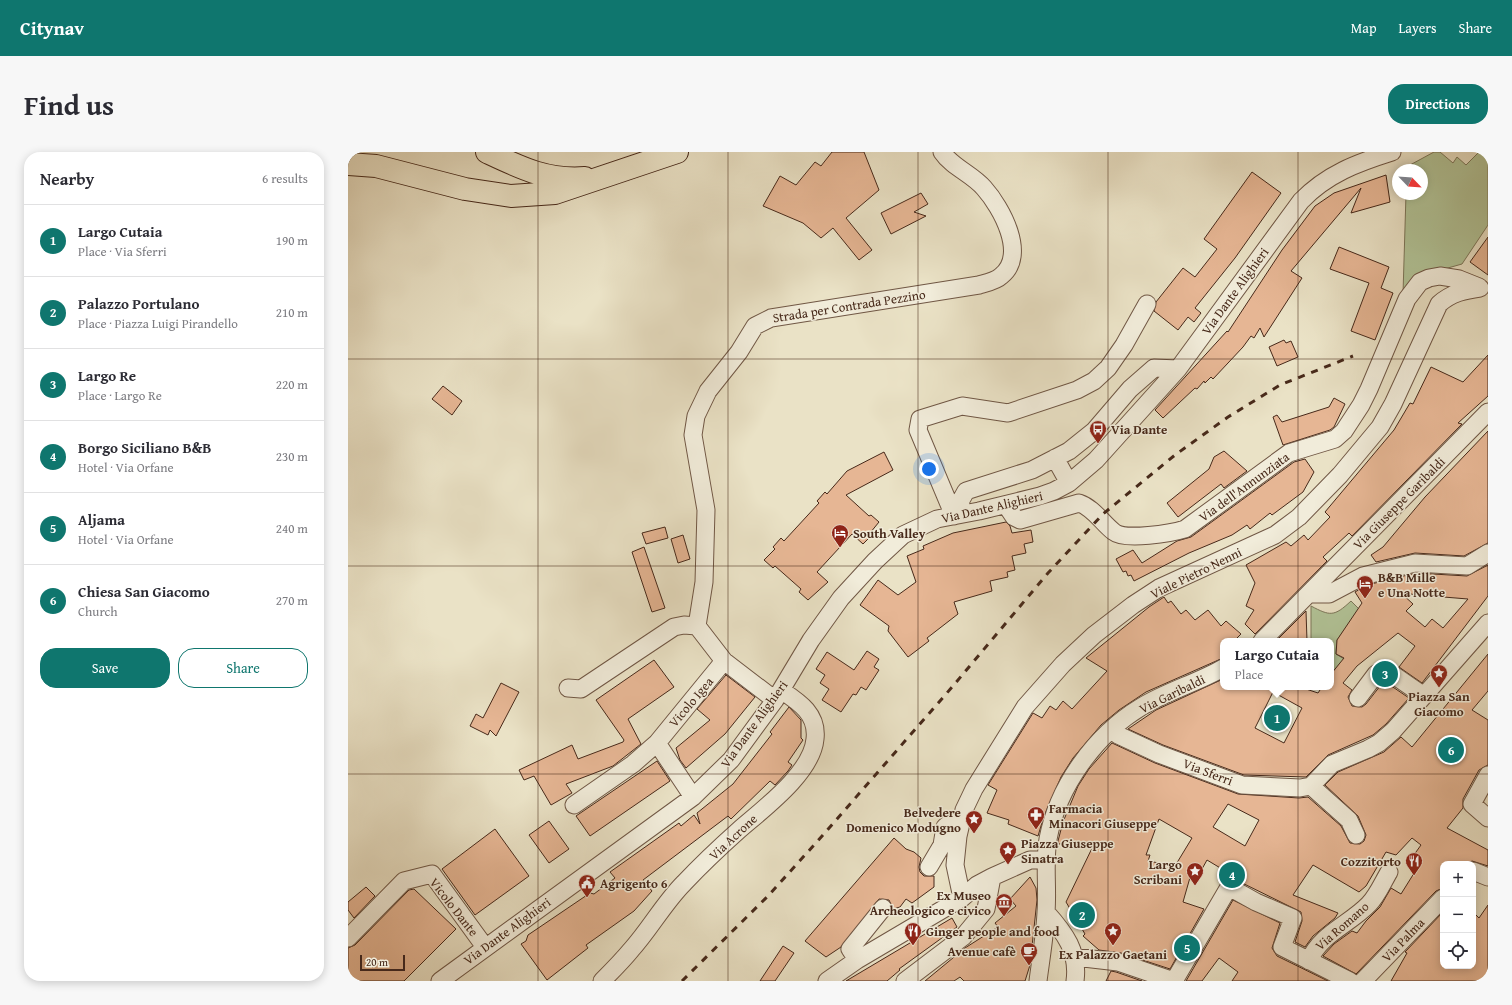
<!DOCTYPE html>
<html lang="en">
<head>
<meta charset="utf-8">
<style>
	:root { --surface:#fff; --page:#f7f7f7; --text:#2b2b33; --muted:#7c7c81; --line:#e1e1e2; --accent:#0f766e }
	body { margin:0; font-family:"Gentium Book Plus",serif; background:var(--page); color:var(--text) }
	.controls { position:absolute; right:12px; bottom:12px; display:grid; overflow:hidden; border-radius:8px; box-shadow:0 2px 10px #0003 }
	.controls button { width:36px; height:36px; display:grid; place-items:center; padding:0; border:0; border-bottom:1px solid var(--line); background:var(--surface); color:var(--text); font:20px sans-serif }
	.compass { position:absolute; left:1044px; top:12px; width:36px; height:36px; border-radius:50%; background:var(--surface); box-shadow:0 2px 10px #0003; rotate:115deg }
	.scale { position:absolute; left:12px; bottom:10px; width:45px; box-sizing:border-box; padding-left:4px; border:2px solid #47291a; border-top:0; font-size:11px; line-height:14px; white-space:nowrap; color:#47291a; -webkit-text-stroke:3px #f1ecda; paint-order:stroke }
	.you { position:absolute; left:581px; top:317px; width:14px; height:14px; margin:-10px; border:3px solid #fff; border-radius:50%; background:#1a73e8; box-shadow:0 0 0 6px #1a73e833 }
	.badge { display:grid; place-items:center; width:26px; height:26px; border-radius:50%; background:var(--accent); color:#fff; font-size:13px; font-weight:700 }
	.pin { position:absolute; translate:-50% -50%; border:2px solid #fff; box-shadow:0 1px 4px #0006 }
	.popup { position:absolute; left:872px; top:486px; width:114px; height:52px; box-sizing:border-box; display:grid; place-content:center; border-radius:8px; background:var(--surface); filter:drop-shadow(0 1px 3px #0005); font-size:13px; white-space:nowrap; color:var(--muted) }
	.popup b { font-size:15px; color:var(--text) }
	.popup::after { content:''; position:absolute; left:50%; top:100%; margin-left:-8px; border:8px solid transparent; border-top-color:var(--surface) }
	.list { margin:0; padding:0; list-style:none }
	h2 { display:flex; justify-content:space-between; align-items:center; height:52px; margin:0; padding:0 16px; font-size:17px }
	h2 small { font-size:13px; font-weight:400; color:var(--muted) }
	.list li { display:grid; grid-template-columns:26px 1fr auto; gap:12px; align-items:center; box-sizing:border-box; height:72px; padding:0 16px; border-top:1px solid var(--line) }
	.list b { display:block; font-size:15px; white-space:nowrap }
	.list p { margin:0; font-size:13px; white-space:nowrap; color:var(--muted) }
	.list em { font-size:13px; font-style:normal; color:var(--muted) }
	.actions { display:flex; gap:8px; padding:12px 16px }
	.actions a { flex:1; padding:9px 0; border:1px solid var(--accent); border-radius:16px; text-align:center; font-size:14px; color:var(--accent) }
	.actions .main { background:var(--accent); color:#fff }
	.icon { flex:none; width:22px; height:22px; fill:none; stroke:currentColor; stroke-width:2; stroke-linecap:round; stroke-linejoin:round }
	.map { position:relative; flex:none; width:1140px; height:829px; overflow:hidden; border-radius:16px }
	header { display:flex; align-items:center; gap:24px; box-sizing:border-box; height:56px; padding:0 20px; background:var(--accent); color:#fff }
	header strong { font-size:19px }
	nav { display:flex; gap:22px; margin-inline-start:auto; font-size:14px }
	.intro { display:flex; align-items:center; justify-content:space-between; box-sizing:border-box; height:96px; padding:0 24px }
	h1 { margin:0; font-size:28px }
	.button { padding:10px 18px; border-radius:16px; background:var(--accent); color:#fff; font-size:14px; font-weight:700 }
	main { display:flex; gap:24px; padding:0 24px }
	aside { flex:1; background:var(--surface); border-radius:16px; box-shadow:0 2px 10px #0003 }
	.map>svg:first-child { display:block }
	.green { fill:#b2c498; stroke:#7c7659 }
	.building { fill:#e6b694; stroke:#47291a; fill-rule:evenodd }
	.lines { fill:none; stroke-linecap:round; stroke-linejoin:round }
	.minor-casing { stroke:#705745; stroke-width:19 }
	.major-casing { stroke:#47291a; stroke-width:24 }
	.minor { stroke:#f1ecda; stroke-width:17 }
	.major { stroke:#eae2c6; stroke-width:22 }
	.rail { stroke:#47291a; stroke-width:3; stroke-dasharray:7 7; stroke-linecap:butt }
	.grid { fill:none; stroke:#47291a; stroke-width:1; stroke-opacity:0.55 }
	.labels { text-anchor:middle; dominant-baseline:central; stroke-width:3; stroke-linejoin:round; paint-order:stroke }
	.street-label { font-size:13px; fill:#47291a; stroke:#f1ecda }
	.poi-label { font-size:13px; font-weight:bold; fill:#47291a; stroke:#f1ecda; text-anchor:start }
</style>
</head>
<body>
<header>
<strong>Citynav</strong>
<nav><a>Map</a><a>Layers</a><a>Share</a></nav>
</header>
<div class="intro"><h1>Find us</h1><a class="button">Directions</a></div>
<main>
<aside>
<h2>Nearby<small>6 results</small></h2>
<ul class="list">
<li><span class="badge">1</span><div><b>Largo Cutaia</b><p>Place · Via Sferri</p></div><em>190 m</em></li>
<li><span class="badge">2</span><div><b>Palazzo Portulano</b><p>Place · Piazza Luigi Pirandello</p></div><em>210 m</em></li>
<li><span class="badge">3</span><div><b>Largo Re</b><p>Place · Largo Re</p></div><em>220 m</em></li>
<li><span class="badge">4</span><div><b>Borgo Siciliano B&amp;B</b><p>Hotel · Via Orfane</p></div><em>230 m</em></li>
<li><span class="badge">5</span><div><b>Aljama</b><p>Hotel · Via Orfane</p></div><em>240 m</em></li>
<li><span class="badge">6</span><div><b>Chiesa San Giacomo</b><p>Church</p></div><em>270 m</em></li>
</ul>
<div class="actions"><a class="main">Save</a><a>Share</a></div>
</aside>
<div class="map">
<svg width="1140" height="829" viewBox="0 0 1140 829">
	<rect width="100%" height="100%" fill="#eae2c6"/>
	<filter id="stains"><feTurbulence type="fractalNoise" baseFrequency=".005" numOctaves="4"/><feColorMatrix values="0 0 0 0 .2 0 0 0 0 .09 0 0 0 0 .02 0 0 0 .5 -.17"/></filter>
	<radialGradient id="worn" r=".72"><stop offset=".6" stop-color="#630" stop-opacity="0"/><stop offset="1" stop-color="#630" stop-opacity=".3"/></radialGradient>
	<path class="green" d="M1086,0H1092L1105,11L1109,5L1118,13L1131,0H1136L1140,4V73L1114,112L1075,123L1055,142L1058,42H1074V18H1060L1062,13Z
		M1003,449L1011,457L989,488L988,502L996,507L983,522V489H963V454C982,464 986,465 1003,449Z"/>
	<path class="building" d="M484,0H516L531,38L498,66L524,98L511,108L485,76L473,86L455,71L415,54L432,24L448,33L467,10L473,14Z
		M904,20L933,41L887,106L847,156L853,161L846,170L840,165L830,178L806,159L808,150L835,116L847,125L869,97L856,87Z
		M1038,23L1042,50L1003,61L1013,36L943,119L954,126L916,185L912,176L906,186L903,184L895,195L865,227L863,225L857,231L856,229L849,237L847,236L815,266L807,258L879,179L880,180L934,98L967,54L986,41Z
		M573,41L580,52L566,60L578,64L543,82L533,61Z
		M1140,85V123L1122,110Z
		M991,95L1041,115L1033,136L1045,141L1027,188L1003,179L1021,131L982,117Z
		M936,188L938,191L943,189L950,205L929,214L921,195Z
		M1140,203V244L1110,271L1114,272L1004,384L1001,381L975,405L979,409L907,482L897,472L906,458L898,454L907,431L898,413L938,390L943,394L956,383L960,388L982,365L977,360L1046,278L1062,251L1065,252L1083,215L1115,230Z
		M95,234L114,249L104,263L84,247Z
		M986,246L997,252L986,275L982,278L935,293L925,265L929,263L934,270L981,255Z
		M1140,279V391L1116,404L1067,401L1028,410L1023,403L1035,395L1077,345Z
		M876,299L899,319L876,336L873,332L830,365L819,351L861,317L866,305Z
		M536,300L545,318L498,343L521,364L523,363L531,370L522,381L524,383L515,392L504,382L469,420L480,430L460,448L451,440L453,437L427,414L425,416L416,408L427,397L425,395L433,386L436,389L471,351L469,349L477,340L479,342L499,319Z
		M957,307L966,320L955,340L924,363L922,361L902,377L899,373L884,383L841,401L786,429L783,423L780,424L778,419L775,420L768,407L785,398L794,411L829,389L843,385L946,310Z
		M658,370L662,374L664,381L683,378L685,390L676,392L678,401L664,404L667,418L659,420L660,425L642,429L644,439L606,450L610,462L579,486L581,489L560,505L540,479L541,474L512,453L530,428L550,443L568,430L559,404L576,397L575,394L605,381Z
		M317,375L320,386L298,392L294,381Z
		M335,383L342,407L330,411L323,387Z
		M296,395L317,456L304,460L284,400Z
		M1140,413V444L1074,531L1051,515L1067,494L1050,481L1009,514L995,531L1004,538L1000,545L1004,554L1014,555L1018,552L1036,529L1061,546L1038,572L1025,583L980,603L958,625L896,623L815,593L780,577L808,558L875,527V535H952L970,541L974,535H983V522L996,506L988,502L989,488L1014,451L1007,440L1019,433L1068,421L1119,424ZM1053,441L1071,443L1120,447L1095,476L1084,467L1077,475L1058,459L1065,452ZM925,540L954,556L936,591L907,576Z
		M816,445L820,451L823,449L833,462L838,458L847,468L860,458L873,474L878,469L893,482L886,489H875V506L798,540L771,558L753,573L725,606L713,625L696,664L690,684L660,672L661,668L639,661L649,638L640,633L685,561L694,566L702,554L708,558L715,549L724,557L759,519L738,506L801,455Z
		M958,459L959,489H928Z
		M519,499L531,507L526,515L531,518L518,538L513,535L508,543L505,542L493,560L474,548L481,537L472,531L477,523L468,517L479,500L506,518Z
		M1140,502V539L1124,558L1140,568V613L1131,618L1115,647V656L1099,676L1140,698V714L1124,709L1118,712H1095V736L1088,739L1008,822L975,804L986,792L1004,779L1009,781L1018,769L1032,755L1043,736L1053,742L1073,710L1063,707L1073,693L1064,686L1048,703L1038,700L1018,734L1011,740L965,713L945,743L990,761L987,766L965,784L957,795L947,790L954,769L953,760L882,725L874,717L859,708L849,726L843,722L835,750L856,757L822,817L773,801L751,798L735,784L737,782L718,750L747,690L710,692V689L715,670L730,634L741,617L764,591L807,611L890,642L951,646L960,645L993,674L1002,691L1012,692L1016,689L1018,683L1010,664L977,633L990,620L1036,600L1053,585L1064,595ZM880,652L911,668L897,694L865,675ZM811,667L844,686L827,714L800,709L802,703H798Z
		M306,508L326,535L280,567L293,592L265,614L218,632L224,641L203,653L186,624L176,628L171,618L224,593L230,607L275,590L276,588L248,548Z
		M378,523L407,545L377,582L338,616L332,608L328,596L362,568L349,557Z
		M153,531L171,540L148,584L142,578L140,583L122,574L128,562L135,566Z
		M441,555L453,568V586L455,588L440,610L444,613L440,619L427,633L422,629L383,667L380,664L295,728L304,739L286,759L238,793L240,796L199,828L173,792L178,789L180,783L242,741L246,742L267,726L262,720L331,671L333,674L346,663L352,672L349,661L385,632L424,582L422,580Z
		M309,609L322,629L242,684L228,664Z
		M201,669L221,697L201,711L181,683Z
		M147,677L181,724L127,763L94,717Z
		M546,686L558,697L566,700L573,706L571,715L572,720L576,724H586V735L564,751L558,747L552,755L545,757L541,748L531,747L493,795L478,805L457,789Z
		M682,725L688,736L689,748L682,813L677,829H616L612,825L606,829H577L617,796L650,775L647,771L668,754L662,747Z
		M18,735L27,744L6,766L0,758V750Z
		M66,737L108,777L56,829H0V796L7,793L61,738Z
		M885,748L932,771L924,796L929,804L980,829H884L890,820L871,806L854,829H838Z
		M1140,753V829H1043L1059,801L1057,800L1095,760V814H1125V760L1131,766Z
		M604,766L609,775L551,817L552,818L539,829H498Z
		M435,794L446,801L427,829H412Z
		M763,819L768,820L794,829H758Z"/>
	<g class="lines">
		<g class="minor-casing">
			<path id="minor" d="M707,306L721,331
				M658,353L666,365L672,368L731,351C746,356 754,371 766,380C777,389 824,381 837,377L941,301L987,287L996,279L1013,253L1021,237L1059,147L1072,130L1081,126L1092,124L1111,127L1131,135
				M612,362L613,348L618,339L684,318L721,299L746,279L782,237L806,216L830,217
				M606,364L570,278L572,267L614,254L660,261L729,238L746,229L760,216L776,193L799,152
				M961,442H981L1015,424L1067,411L1119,414L1140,401
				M914,489L1140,260
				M220,536L233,537L326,475L336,473L349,474
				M1010,546L1028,522L1037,517L1076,544
				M427,548L376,509L349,474L356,430L358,358L345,283L348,264L360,239L391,200L407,174L423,166L631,133C638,131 648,129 653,124C680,103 653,55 636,36C624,22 604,15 594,0
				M764,577L770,583L811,602L894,633L952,636L963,634
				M309,591L345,645
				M1140,623L1124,652L1140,666
				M963,634L984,612L1020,597L1031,591L1045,579L1140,471
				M963,634L1001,668L1008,683
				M226,653L285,612L309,591L376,509
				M581,715L594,693L597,675L602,671L612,674
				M1125,719L1140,725
				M614,746L607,713L610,684L616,658L626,637L677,555L715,512L746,483L785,453L811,436L927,383L951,365L992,323L1032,275L1045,252L1091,152C1103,141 1117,138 1132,136
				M698,760C717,781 731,800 727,829
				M0,786L56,729L84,722L137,795
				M727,805L770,810L826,829L881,735L908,750L945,766L934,795L1002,829
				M509,808L502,797L535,756
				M961,809C972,782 1002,772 1021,752C1029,744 1035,730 1041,720
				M92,829L345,645L383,608L427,548L463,488L493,446L527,409L555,383L589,367L631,359L692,344L706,339L721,331L748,308L830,217L953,49C979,22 1009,11 1044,0
				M254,829C264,819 274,809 283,798C302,777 316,751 336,731C353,713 372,695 391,678C415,657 464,621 467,587C470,562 451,550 433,538
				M479,829L509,808L614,746L629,733L644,725L682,708H699
				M557,829L615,785L638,757L644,725
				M690,829C693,806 697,783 698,760C700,736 696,711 700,687C710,634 747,583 793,555C819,539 849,531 875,516
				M1015,829L1095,746"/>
		</g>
		<g class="major-casing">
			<path id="major" d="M139,0C173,16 199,29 237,26
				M0,12L28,14L117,37L163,44L207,41L329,0"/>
		</g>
		<use href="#minor" class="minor"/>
		<use href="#major" class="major"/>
		<path class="rail" d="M334,829L420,744L475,683L605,534L700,421L755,362L827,303L880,265L932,233L1005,204"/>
	</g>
	<path class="grid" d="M190,0V829M380,0V829M570,0V829M760,0V829M950,0V829M0,207H1140M0,414H1140M0,622H1140"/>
	<defs>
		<g id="bus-pin" transform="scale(0.9)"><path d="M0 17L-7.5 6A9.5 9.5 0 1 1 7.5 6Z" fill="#8f2418" stroke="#f1ecda"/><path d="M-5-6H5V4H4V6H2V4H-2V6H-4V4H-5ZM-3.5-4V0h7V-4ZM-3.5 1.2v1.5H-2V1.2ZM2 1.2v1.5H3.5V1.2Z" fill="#fff"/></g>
		<g id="hotel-pin" transform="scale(0.9)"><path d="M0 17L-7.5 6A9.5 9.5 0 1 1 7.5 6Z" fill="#8f2418" stroke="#f1ecda"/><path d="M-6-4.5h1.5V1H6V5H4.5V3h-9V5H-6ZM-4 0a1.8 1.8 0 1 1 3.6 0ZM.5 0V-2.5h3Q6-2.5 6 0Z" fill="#fff"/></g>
		<g id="sight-pin" transform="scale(0.9)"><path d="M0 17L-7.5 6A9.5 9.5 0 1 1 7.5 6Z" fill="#8f2418" stroke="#f1ecda"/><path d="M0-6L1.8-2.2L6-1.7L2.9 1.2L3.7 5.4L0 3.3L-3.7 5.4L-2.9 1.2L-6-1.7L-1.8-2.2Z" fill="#fff"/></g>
		<g id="pharmacy-pin" transform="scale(0.9)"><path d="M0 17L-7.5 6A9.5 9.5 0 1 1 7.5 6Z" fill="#8f2418" stroke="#f1ecda"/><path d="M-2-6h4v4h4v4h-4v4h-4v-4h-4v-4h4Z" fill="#fff"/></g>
		<g id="restaurant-pin" transform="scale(0.9)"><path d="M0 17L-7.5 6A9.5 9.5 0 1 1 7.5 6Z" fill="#8f2418" stroke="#f1ecda"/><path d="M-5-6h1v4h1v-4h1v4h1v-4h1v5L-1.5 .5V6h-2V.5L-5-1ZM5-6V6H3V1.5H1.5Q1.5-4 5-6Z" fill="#fff"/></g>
		<g id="civic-pin" transform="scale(0.9)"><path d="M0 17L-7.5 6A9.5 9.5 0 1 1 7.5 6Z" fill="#8f2418" stroke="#f1ecda"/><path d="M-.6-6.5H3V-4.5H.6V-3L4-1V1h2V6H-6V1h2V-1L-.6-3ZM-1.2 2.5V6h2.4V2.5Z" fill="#fff"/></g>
		<g id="museum-pin" transform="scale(0.9)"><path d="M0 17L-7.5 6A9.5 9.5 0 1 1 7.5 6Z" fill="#8f2418" stroke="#f1ecda"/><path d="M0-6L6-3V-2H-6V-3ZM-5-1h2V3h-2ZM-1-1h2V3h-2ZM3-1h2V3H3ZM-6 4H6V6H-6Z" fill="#fff"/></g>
		<g id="cafe-pin" transform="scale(0.9)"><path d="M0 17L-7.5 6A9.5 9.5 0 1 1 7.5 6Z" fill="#8f2418" stroke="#f1ecda"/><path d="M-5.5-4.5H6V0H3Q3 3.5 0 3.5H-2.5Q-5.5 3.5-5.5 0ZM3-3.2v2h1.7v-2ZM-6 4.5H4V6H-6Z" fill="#fff"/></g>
	</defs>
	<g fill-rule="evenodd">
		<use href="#bus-pin" x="750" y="277"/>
		<use href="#hotel-pin" x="492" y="381"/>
		<use href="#hotel-pin" x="1017" y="432"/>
		<use href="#sight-pin" x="1091" y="521"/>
		<use href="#pharmacy-pin" x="688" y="663"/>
		<use href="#sight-pin" x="626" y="667"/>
		<use href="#sight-pin" x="660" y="698"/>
		<use href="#restaurant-pin" x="1066" y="709"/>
		<use href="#sight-pin" x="847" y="719"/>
		<use href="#civic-pin" x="239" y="731"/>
		<use href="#museum-pin" x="656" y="750"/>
		<use href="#restaurant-pin" x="565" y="779"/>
		<use href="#sight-pin" x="765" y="779"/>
		<use href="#cafe-pin" x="681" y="799"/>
	</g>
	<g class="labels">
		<g class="street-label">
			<text transform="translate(887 139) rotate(-54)">Via Dante Alighieri</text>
			<text transform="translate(501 154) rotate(-9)">Strada per Contrada Pezzino</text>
			<text transform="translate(896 335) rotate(-36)">Via dell'Annunziata</text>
			<text transform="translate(1051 351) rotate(-45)">Via Giuseppe Garibaldi</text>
			<text transform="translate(644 355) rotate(-13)">Via Dante Alighieri</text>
			<text transform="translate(848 421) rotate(-26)">Viale Pietro Nenni</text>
			<text transform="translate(824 542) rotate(-26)">Via Garibaldi</text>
			<text transform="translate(343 550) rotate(-50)">Vicolo Igea</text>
			<text transform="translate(406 572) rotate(-54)">Via Dante Alighieri</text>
			<text transform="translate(860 620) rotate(21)">Via Sferri</text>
			<text transform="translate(385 685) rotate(-43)">Via Acrone</text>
			<text transform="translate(106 755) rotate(52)">Vicolo Dante</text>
			<text transform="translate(994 774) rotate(-41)">Via Romano</text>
			<text transform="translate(159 779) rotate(-36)">Via Dante Alighieri</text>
			<text transform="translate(1055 788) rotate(-46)">Via Palma</text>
		</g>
		<g class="poi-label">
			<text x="763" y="277">Via Dante</text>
			<text x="505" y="381">South Valley</text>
			<text x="1030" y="425">B&amp;B Mille<tspan x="1030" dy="15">e Una Notte</tspan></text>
			<text x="1091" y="544" text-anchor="middle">Piazza San<tspan x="1091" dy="15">Giacomo</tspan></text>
			<text x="701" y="656">Farmacia<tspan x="701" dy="15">Minacori Giuseppe</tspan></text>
			<text x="613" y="660" text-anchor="end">Belvedere<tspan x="613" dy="15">Domenico Modugno</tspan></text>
			<text x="673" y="691">Piazza Giuseppe<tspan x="673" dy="15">Sinatra</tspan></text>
			<text x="1053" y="709" text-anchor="end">Cozzitorto</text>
			<text x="834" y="712" text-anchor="end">Largo<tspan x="834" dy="15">Scribani</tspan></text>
			<text x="252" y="731">Agrigento 6</text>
			<text x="643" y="743" text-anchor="end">Ex Museo<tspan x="643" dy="15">Archeologico e civico</tspan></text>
			<text x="578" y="779">Ginger people and food</text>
			<text x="668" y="799" text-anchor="end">Avenue cafè</text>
			<text x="765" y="802" text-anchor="middle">Ex Palazzo Gaetani</text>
		</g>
	</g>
	<rect width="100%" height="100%" filter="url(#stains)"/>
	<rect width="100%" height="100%" fill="url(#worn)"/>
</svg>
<div class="controls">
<button>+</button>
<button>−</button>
<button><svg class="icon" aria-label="locate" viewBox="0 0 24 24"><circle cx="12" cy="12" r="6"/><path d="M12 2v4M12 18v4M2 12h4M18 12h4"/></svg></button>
</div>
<svg class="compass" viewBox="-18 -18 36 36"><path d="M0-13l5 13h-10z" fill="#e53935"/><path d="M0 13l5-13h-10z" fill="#7c7c81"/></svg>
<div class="scale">20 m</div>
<div class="you"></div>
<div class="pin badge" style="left:929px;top:566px">1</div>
<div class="popup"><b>Largo Cutaia</b>Place</div>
<div class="pin badge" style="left:734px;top:763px">2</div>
<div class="pin badge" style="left:1037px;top:522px">3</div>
<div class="pin badge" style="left:884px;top:723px">4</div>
<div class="pin badge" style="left:839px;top:796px">5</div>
<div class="pin badge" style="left:1103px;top:598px">6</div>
</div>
</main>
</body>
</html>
